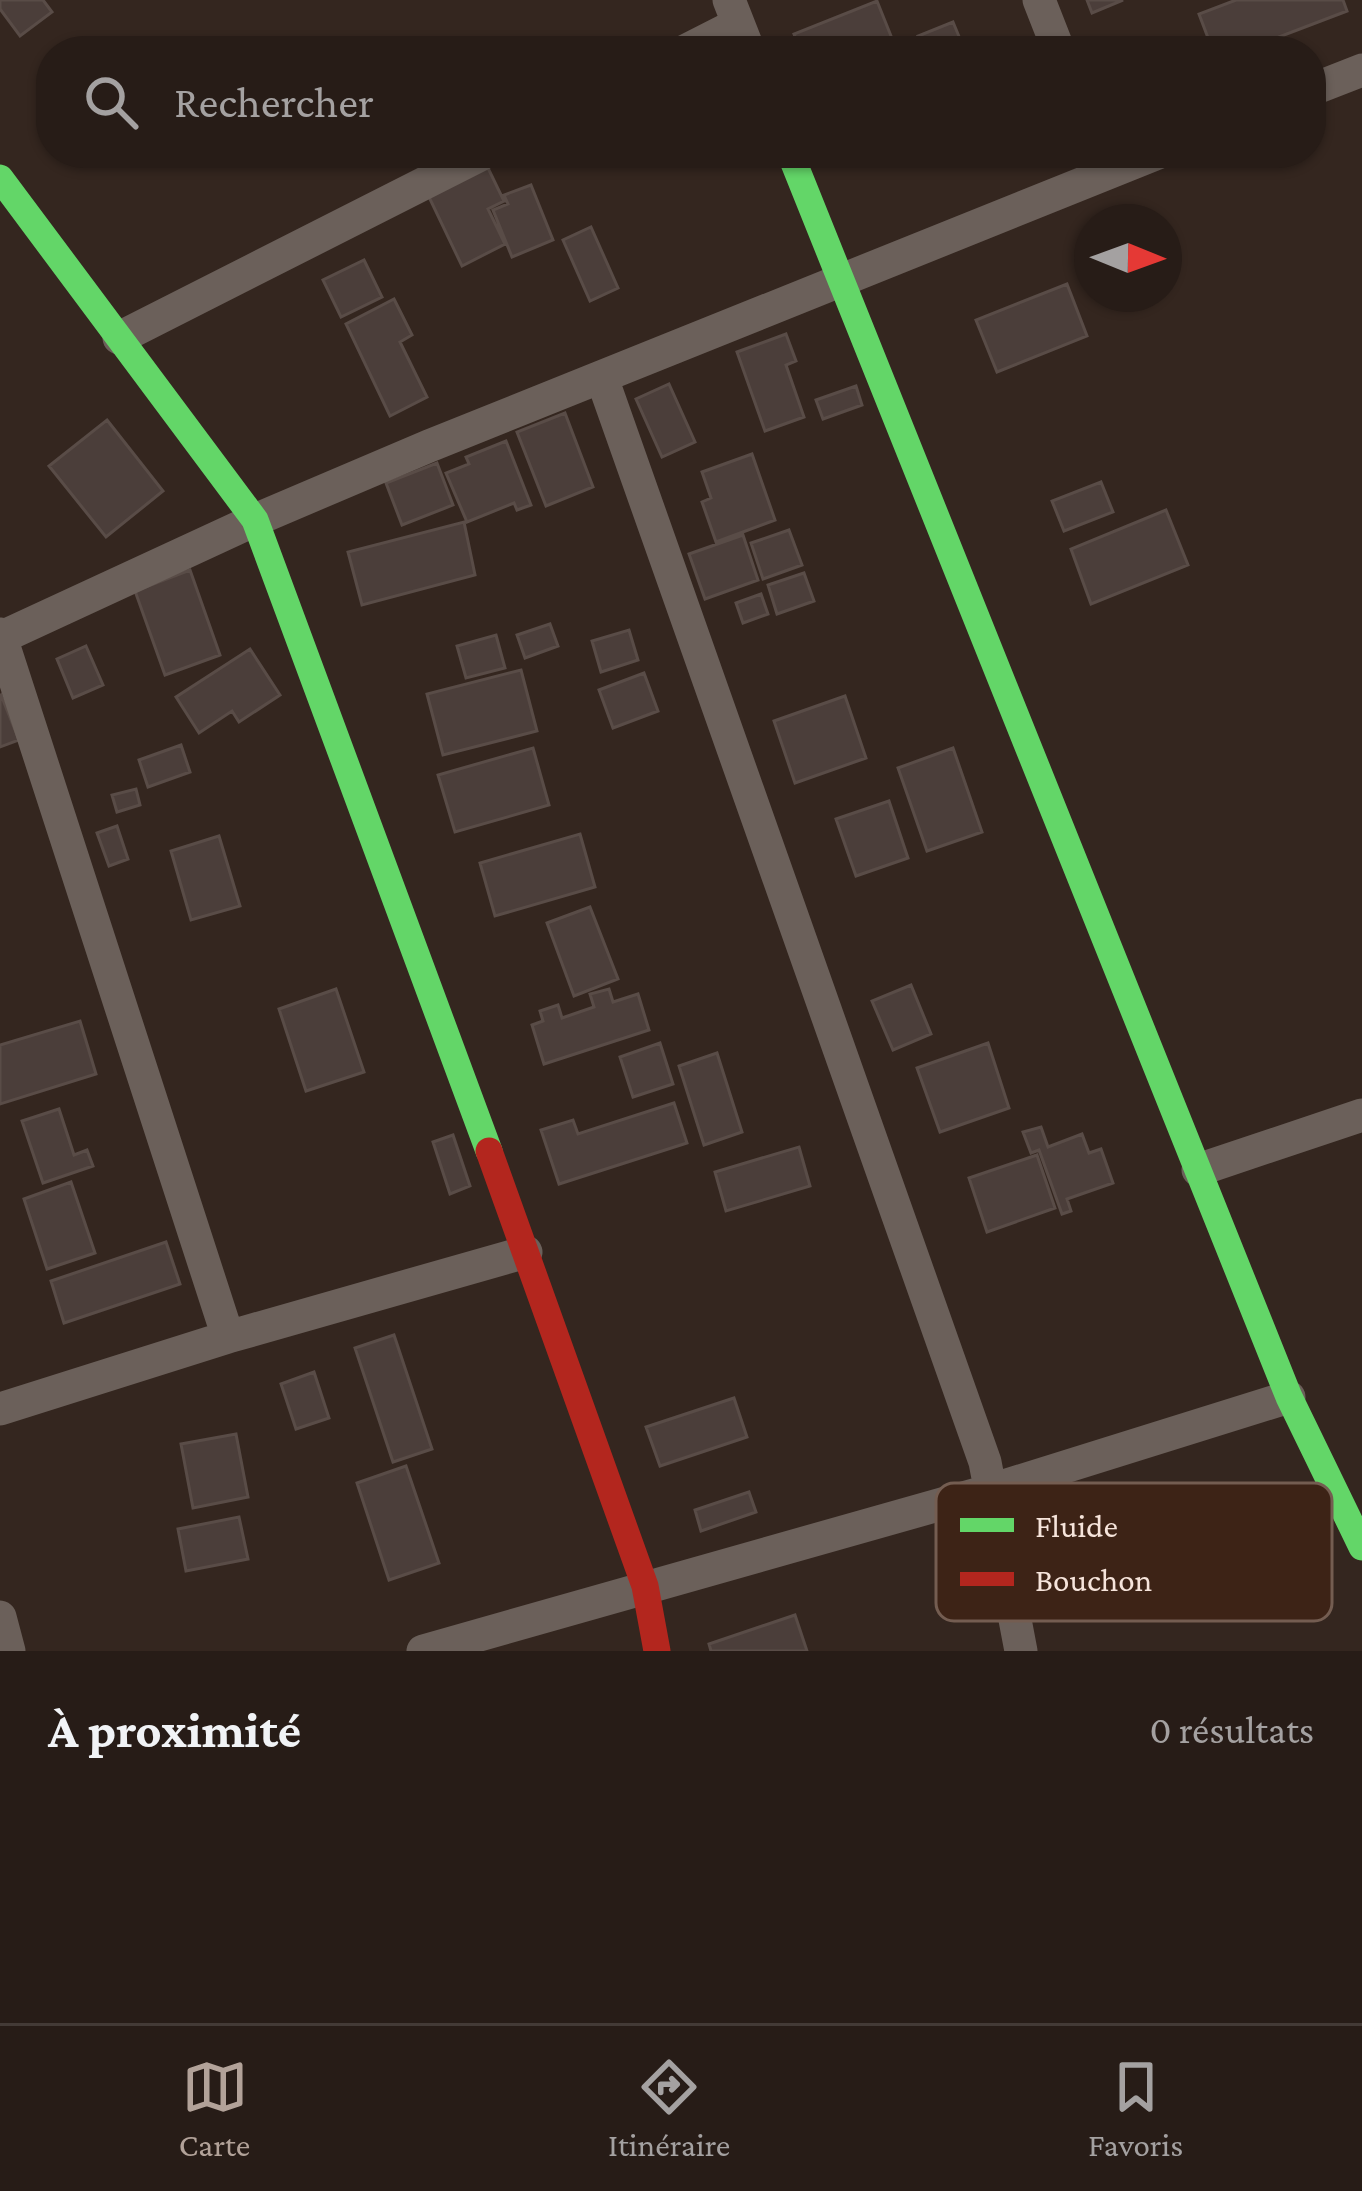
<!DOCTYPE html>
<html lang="fr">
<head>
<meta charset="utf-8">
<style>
	:root { --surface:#271c17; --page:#2f2520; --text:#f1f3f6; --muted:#a4a1a1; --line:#433a36; --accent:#b2a299 }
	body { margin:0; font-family:"Crimson Pro",serif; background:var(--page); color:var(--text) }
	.compass { position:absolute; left:1074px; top:204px; width:108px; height:108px; border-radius:50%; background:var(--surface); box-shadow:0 3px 9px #0004; rotate:91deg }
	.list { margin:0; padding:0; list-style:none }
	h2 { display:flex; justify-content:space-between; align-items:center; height:156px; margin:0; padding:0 48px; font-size:51px }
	h2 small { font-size:39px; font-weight:400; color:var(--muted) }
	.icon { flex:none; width:66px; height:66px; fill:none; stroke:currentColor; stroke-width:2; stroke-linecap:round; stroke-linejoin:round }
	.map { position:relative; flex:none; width:1362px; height:1651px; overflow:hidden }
	.search { position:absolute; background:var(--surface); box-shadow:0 3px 9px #0004; left:36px; right:36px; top:36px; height:132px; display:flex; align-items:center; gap:30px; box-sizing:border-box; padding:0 42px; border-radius:48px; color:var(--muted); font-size:45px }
	.sheet { height:372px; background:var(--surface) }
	nav { display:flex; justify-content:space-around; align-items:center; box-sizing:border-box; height:168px; border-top:3px solid var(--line); background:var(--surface); font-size:33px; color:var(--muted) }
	nav a { display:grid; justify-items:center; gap:6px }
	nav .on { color:var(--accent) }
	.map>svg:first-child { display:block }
	.building { fill:#4b3e3a; stroke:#594c47; stroke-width:3 }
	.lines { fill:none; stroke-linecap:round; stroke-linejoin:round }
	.street { stroke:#6b605a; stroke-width:33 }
	.fast { stroke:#63d668; stroke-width:27 }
	.jam { stroke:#b3261e; stroke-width:27 }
	.key { fill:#3d2316; stroke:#745d51; stroke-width:3 }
	.key-label { font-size:33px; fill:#f6e4db }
</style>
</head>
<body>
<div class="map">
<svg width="1362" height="1651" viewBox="0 0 1362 1651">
	<rect width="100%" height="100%" fill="#34261f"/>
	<path class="building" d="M0,0H43L52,12L20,36L0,9Z
		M1087,0H1123L1092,13Z
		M1236,0H1343L1347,11L1242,51H1213L1199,14Z
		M877,1L897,51H801L794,34Z
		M953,22L965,51H925L918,36Z
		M487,166L504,201L488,209L505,244L462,266L428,195Z
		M531,185L553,240L512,257L493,210L508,204L504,195Z
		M591,227L618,288L590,301L563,240Z
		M364,260L382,297L341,317L323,280Z
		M1067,284L1087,336L997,372L976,320Z
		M394,299L412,335L400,342L427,397L390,416L346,324Z
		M786,334L796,361L786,365L804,417L765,431L737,352Z
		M669,384L695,442L662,457L636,399Z
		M856,386L862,405L823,419L816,400Z
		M565,413L593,487L546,506L517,432Z
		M107,420L163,491L106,537L49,466Z
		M506,441L531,505L517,510L514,503L467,522L446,473L469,464L466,457Z
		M752,454L775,520L716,542L702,502L711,498L702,472Z
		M437,463L453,505L402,525L386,483Z
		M1101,482L1113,512L1064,531L1052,501Z
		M1166,510L1188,565L1091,604L1071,549Z
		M464,522L475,575L362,605L348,552Z
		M789,530L802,565L763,579L751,543Z
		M743,535L758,580L705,599L689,554Z
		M190,570L220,655L165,675L135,591Z
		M804,573L814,601L777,614L768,585Z
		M761,594L768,614L743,623L736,603Z
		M550,624L558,646L525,658L517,635Z
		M629,630L638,660L601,672L592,641Z
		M496,635L505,668L466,678L457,646Z
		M86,646L103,685L73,698L57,659Z
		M250,649L280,695L239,722L232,711L199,733L176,697Z
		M521,670L537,731L443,755L427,694Z
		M644,673L658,711L613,728L599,690Z
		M1,695L19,740L0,747V696Z
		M845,696L866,758L795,783L774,721Z
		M181,745L190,772L148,787L139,760Z
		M533,748L549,805L455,832L438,775Z
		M953,748L982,832L927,851L898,768Z
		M136,789L140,805L117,812L112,795Z
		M889,801L908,858L856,876L836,819Z
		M117,826L128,859L109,866L97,833Z
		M580,834L595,887L495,916L480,863Z
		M219,836L240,906L191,920L171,851Z
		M590,907L618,979L574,996L547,923Z
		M911,985L931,1034L893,1050L872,1001Z
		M336,989L364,1072L306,1091L279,1009Z
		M609,989L613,1002L638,994L649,1030L544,1064L532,1025L543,1021L540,1011L558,1005L562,1018L594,1007L590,994Z
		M80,1021L96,1074L0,1104V1045Z
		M660,1043L673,1084L633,1097L620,1057Z
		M988,1043L1009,1108L940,1132L917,1068Z
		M717,1053L742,1132L704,1145L679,1066Z
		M674,1103L687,1143L559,1184L541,1130L573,1120L578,1134Z
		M59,1109L74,1155L87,1150L93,1166L43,1183L22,1121Z
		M1041,1127L1048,1147L1082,1134L1089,1153L1101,1149L1113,1183L1067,1199L1071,1211L1062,1214L1039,1150L1031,1153L1023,1132Z
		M453,1135L470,1186L450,1194L433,1142Z
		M799,1147L810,1186L726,1211L715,1172Z
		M1037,1155L1055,1208L987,1232L969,1178Z
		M71,1182L95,1253L47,1269L24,1199Z
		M166,1242L180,1284L64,1323L51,1281Z
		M394,1335L432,1449L393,1462L355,1348Z
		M314,1372L329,1418L296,1429L281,1384Z
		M734,1398L747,1437L660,1466L646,1427Z
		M236,1434L248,1497L193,1508L181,1444Z
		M406,1466L439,1563L389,1580L357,1483Z
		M749,1492L756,1512L701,1531L695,1510Z
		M239,1517L248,1559L186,1571L178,1529Z
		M795,1615L807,1651H711L709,1644Z"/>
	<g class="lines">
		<path class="street" d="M729,0L749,51
			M1039,0L1059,51
			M685,51L738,24
			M1311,90L1362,70
			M119,338L484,153
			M602,378L985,1462L1021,1651
			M0,634L228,1337
			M0,638L255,520L429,446L1158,153
			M1198,1170L1362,1115
			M0,1409L228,1337L526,1252
			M0,1617L9,1651
			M423,1651L991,1490L1289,1397"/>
		<path class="fast" d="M790,153L1289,1397L1362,1547
			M0,178L255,520L489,1151"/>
		<path class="jam" d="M489,1151L645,1586L657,1651"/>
	</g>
	<rect x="936" y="1483" width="396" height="138" rx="18" class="key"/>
	<rect x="960" y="1518" width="54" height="14" fill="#63d668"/>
	<rect x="960" y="1572" width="54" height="14" fill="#b3261e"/>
	<g class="key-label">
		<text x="1035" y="1537">Fluide</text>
		<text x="1035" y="1591">Bouchon</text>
	</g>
</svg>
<svg class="compass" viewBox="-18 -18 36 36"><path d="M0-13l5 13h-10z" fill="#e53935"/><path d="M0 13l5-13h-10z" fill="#a4a1a1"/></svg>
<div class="search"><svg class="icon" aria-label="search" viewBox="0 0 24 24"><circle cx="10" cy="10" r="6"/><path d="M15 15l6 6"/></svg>Rechercher</div>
</div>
<section class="sheet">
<h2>À proximité<small>0 résultats</small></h2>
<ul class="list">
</ul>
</section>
<nav>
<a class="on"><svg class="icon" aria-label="map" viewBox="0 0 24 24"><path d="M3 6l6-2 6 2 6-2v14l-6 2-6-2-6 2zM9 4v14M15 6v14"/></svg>Carte</a>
<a><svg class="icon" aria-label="directions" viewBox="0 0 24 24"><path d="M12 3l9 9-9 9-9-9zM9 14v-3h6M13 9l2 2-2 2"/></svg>Itinéraire</a>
<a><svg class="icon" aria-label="saved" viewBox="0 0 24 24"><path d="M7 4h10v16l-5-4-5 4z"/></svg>Favoris</a>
</nav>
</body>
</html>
